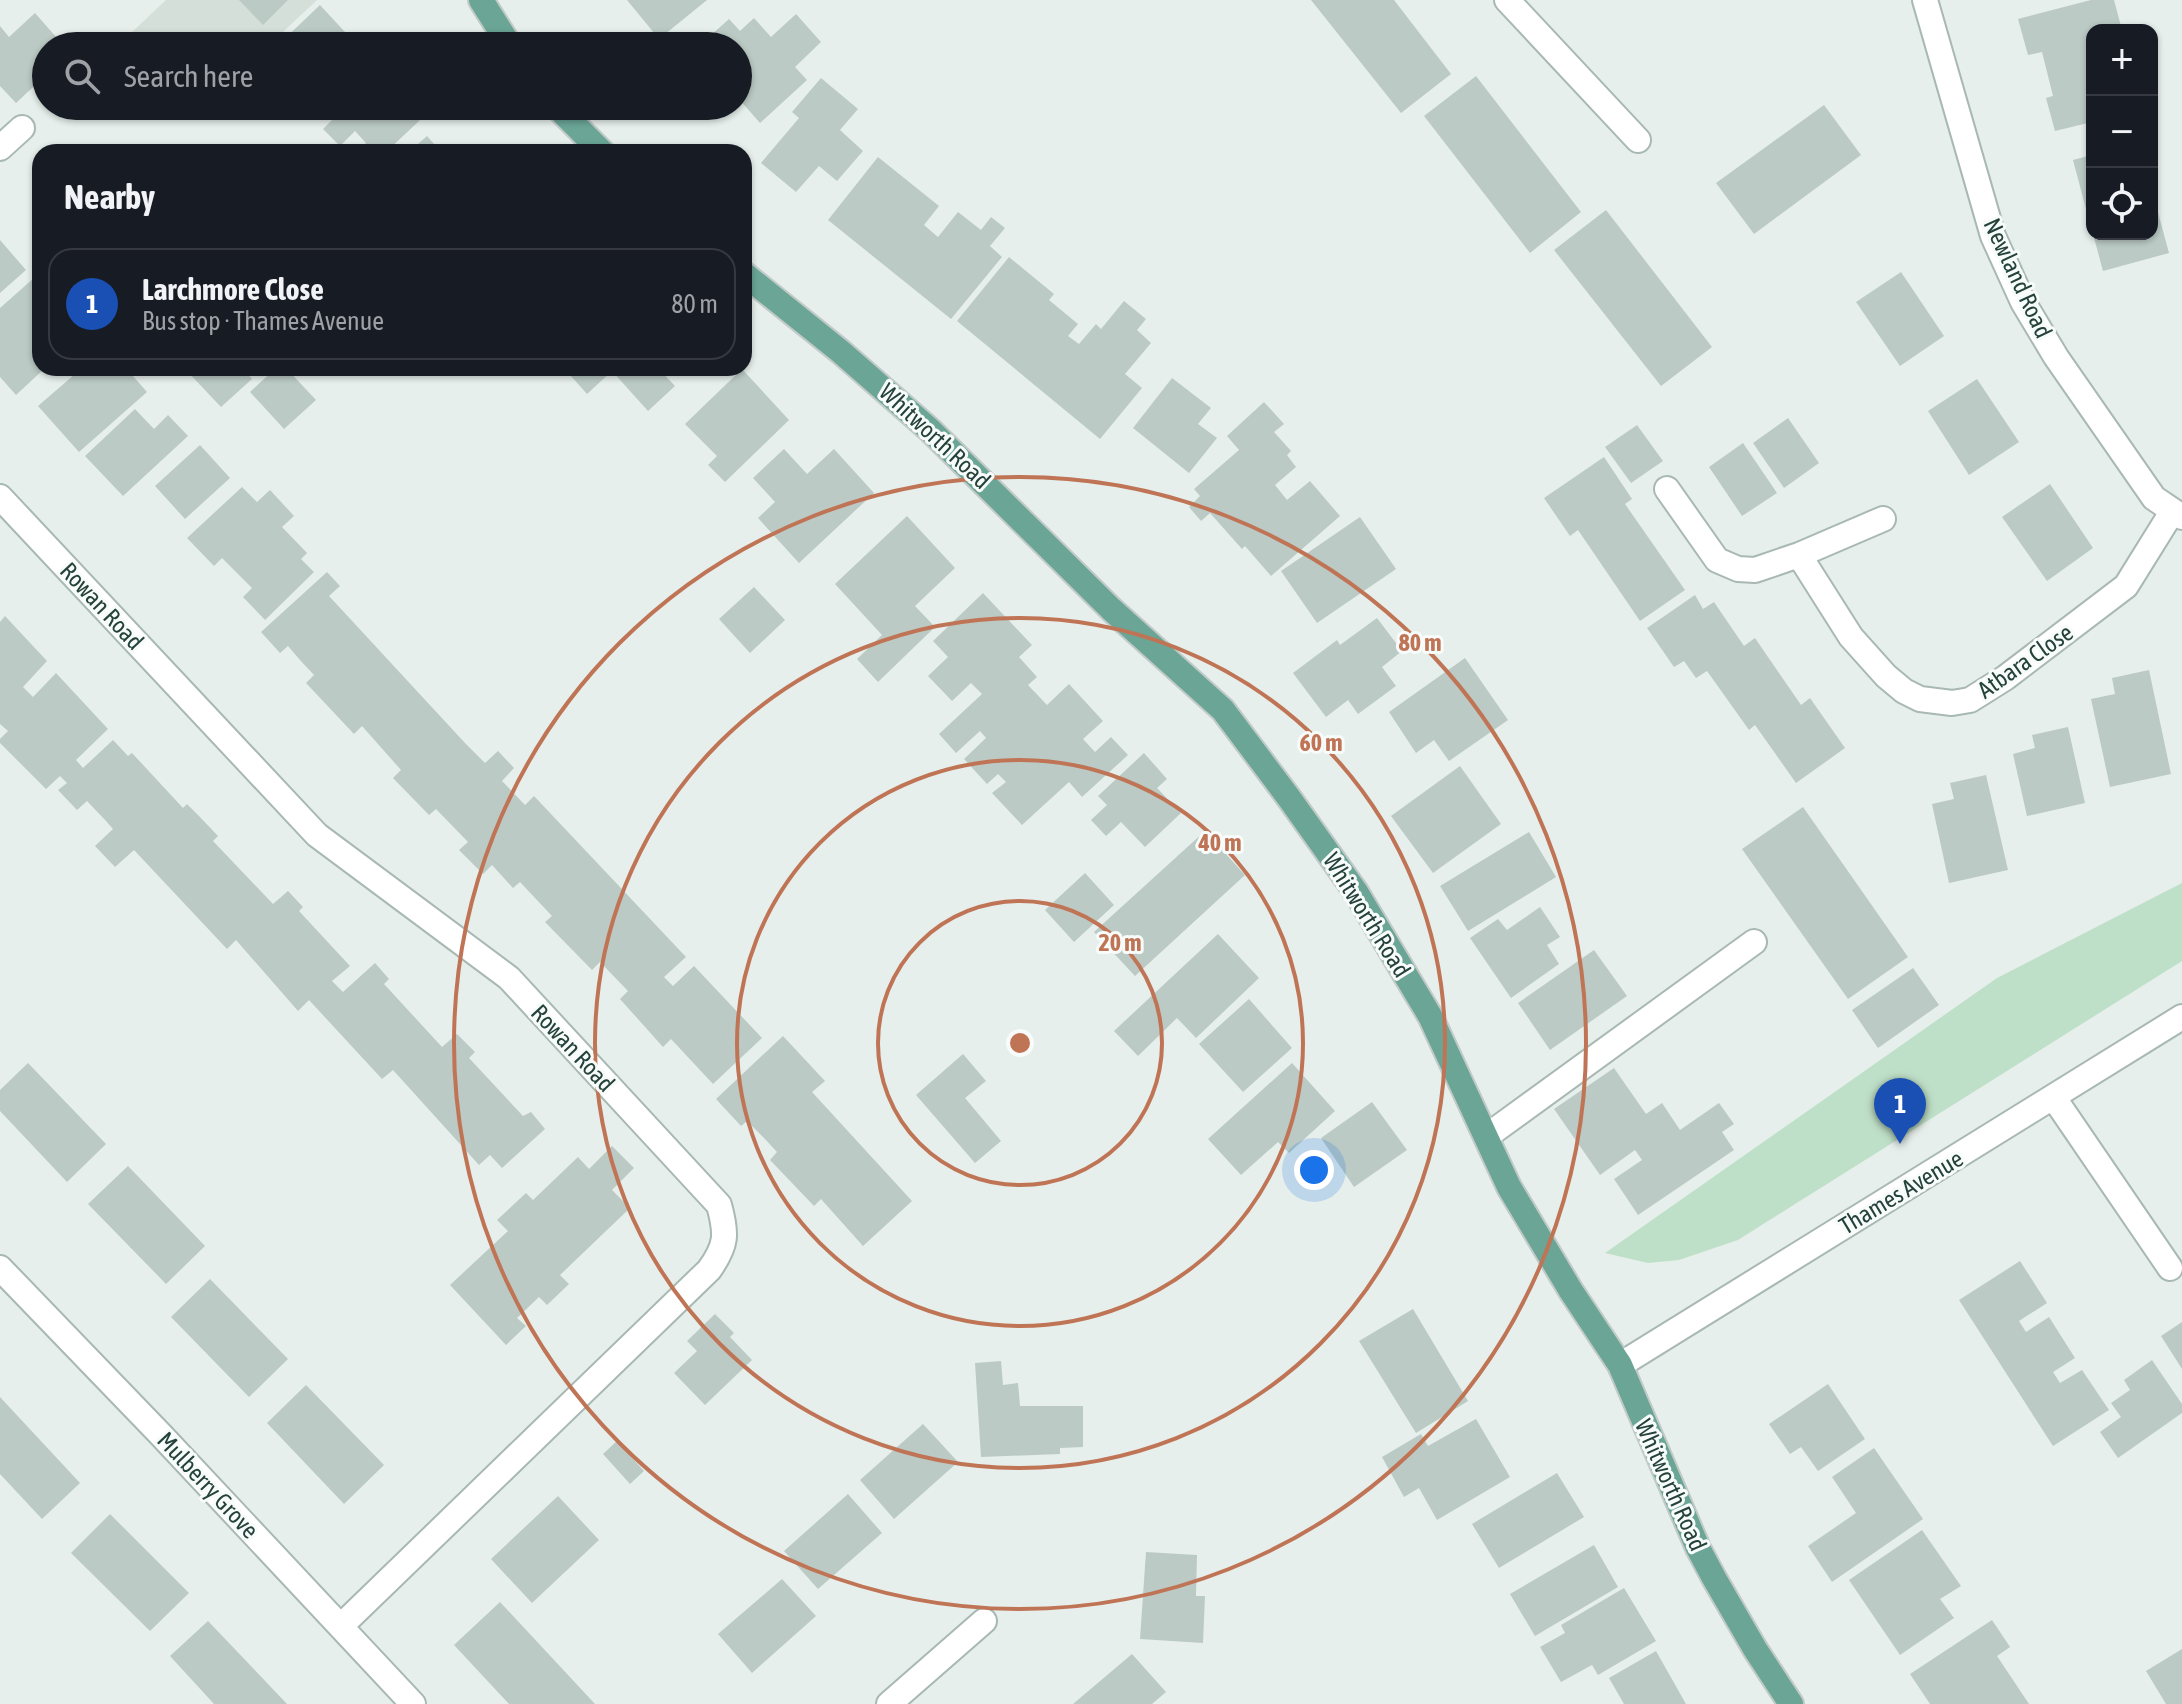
<!DOCTYPE html>
<html lang="en">
<head>
<meta charset="utf-8">
<style>
	:root { --surface:#171b24; --page:#242831; --text:#f1f3f6; --muted:#9ea1a6; --line:#363941; --accent:#f4845f }
	body { margin:0; font-family:"Asap Condensed",sans-serif; background:var(--page); color:var(--text) }
	.controls { position:absolute; right:24px; top:24px; display:grid; overflow:hidden; border-radius:16px; box-shadow:0 2px 6px #0004 }
	.controls button { width:72px; height:72px; display:grid; place-items:center; padding:0; border:0; border-bottom:2px solid var(--line); background:var(--surface); color:var(--text); font:40px sans-serif }
	.you { position:absolute; left:1314px; top:1170px; width:28px; height:28px; margin:-20px; border:6px solid #fff; border-radius:50%; background:#1a73e8; box-shadow:0 0 0 12px #1a73e833 }
	.badge { display:grid; place-items:center; width:52px; height:52px; border-radius:50%; background:var(--accent); color:#fff; font-size:26px; font-weight:700 }
	.pin { position:absolute; translate:-50% -66px; filter:drop-shadow(0 2px 4px #0008) }
	.pin::after { content:''; position:absolute; top:42px; width:28px; height:24px; background:inherit; clip-path:polygon(0 0,100% 0,50% 100%) }
	.list { margin:0; padding:0; list-style:none }
	h2 { display:flex; justify-content:space-between; align-items:center; height:104px; margin:0; padding:0 32px; font-size:34px }
	h2 small { font-size:26px; font-weight:400; color:var(--muted) }
	.list li { display:grid; grid-template-columns:52px 1fr auto; gap:24px; align-items:center; box-sizing:border-box; height:112px; margin:0 16px 16px; padding:0 16px; border:2px solid var(--line); border-radius:24px }
	.list b { display:block; font-size:30px; white-space:nowrap }
	.list p { margin:0; font-size:26px; white-space:nowrap; color:var(--muted) }
	.list em { font-size:26px; font-style:normal; color:var(--muted) }
	.icon { flex:none; width:44px; height:44px; fill:none; stroke:currentColor; stroke-width:2; stroke-linecap:round; stroke-linejoin:round }
	.map { position:relative; flex:none; width:2182px; height:1704px; overflow:hidden }
	.search { position:absolute; background:var(--surface); box-shadow:0 2px 6px #0004; left:32px; top:32px; width:720px; height:88px; display:flex; align-items:center; gap:20px; box-sizing:border-box; padding:0 28px; border-radius:44px; color:var(--muted); font-size:30px }
	.panel { position:absolute; background:var(--surface); box-shadow:0 2px 6px #0004; left:32px; top:144px; width:720px; height:232px; border-radius:24px }
	.map>svg:first-child { display:block }
	.built { fill:#d4dfda }
	.green { fill:#bfe0c8 }
	.building { fill:#bbcac4 }
	.lines { fill:none; stroke-linecap:round; stroke-linejoin:round }
	.minor-casing { stroke:#a8b8b2; stroke-width:28 }
	.major-casing { stroke:#c2cac8; stroke-width:28 }
	.minor { stroke:#fff; stroke-width:24 }
	.major { stroke:#6aa596; stroke-width:24 }
	.ring { fill:none; stroke:#c07456; stroke-width:4 }
	.labels { text-anchor:middle; dominant-baseline:central; stroke-width:6; stroke-linejoin:round; paint-order:stroke }
	.street-label { font-size:24px; fill:#24423a; stroke:#f7fbf9 }
	.centre { fill:#c07456; stroke:#f7fbf9; stroke-width:4 }
	.ring-label { font-size:24px; text-anchor:middle; font-weight:bold; fill:#c07456; stroke:#f7fbf9; stroke-width:6; stroke-linejoin:round; paint-order:stroke }
</style>
</head>
<body>
<div class="map">
<svg width="2182" height="1704" viewBox="0 0 2182 1704">
	<rect width="100%" height="100%" fill="#e6efeb"/>
	<path class="built" d="M166,0H317L268,46H143L131,33Z"/>
	<path class="green" d="M2182,883V961L1738,1240L1679,1260L1648,1263L1605,1253L1997,978Z"/>
	<path class="building" d="M239,0H288L263,25Z
		M627,0H707L659,39Z
		M1311,0H1394L1451,74L1401,113Z
		M2091,0H2114L2122,30H2092V122L2055,131L2046,98L2053,96L2042,52L2028,55L2018,19Z
		M320,5L358,46H277Z
		M35,13L64,46H46V75L16,103L0,86V26L9,37Z
		M796,14L821,42L795,67L807,80L760,123L738,98V46H699L729,19L740,31L754,18L771,37Z
		M1476,76L1581,212L1530,253L1424,116Z
		M821,78L858,109L840,130L863,151L837,181L819,166L796,192L761,163L799,118L792,112Z
		M1824,105L1861,155L1754,234L1716,183Z
		M333,106H435L386,152H357L366,143L355,131L340,146L323,129L339,113Z
		M427,136L441,152H409Z
		M2092,155V228H2091L2073,160Z
		M878,157L939,206L924,225L938,237L958,212L981,230L991,217L1005,228L990,246L1002,257L951,319L828,220Z
		M2153,194L2169,253L2103,271L2093,234H2152Z
		M1606,210L1712,347L1661,386L1554,250Z
		M0,240L26,270L0,293Z
		M1009,257L1054,294L1049,300L1078,324L1068,336L1079,344L1096,324L1101,329L1124,301L1146,319L1137,330L1151,343L1125,374L1142,388L1100,439L957,321Z
		M1901,272L1944,336L1900,366L1856,302Z
		M35,277L40,283V368H45L16,395L0,377V308Z
		M82,368H126L147,392L79,452L38,406Z
		M188,368H242L252,379L221,407L186,370Z
		M276,368H286L316,400L284,429L250,392Z
		M577,368H658L675,386L648,411L612,371L587,394L570,375Z
		M742,369L789,420L725,482L708,465L717,456L685,424Z
		M1172,378L1211,408L1198,424L1217,438L1189,473L1133,428Z
		M1977,379L2019,442L1969,475L1928,411Z
		M1264,402L1284,424L1274,432L1291,451L1287,455L1296,467L1275,485L1287,500L1310,481L1340,516L1271,576L1245,546L1242,549L1210,513L1201,521L1189,507L1200,496L1194,489L1239,450L1227,436Z
		M135,409L154,429L168,415L188,436L123,496L85,456Z
		M1788,418L1819,463L1784,488L1753,443Z
		M1637,425L1663,461L1631,483L1605,447Z
		M1743,443L1777,493L1742,516L1709,467Z
		M200,445L230,478L185,519L155,486Z
		M784,449L807,474L834,449L874,493L799,563L758,518L775,502L753,478Z
		M1604,457L1632,499L1625,504L1685,590L1640,621L1578,530L1570,536L1544,498Z
		M2050,484L2093,548L2047,581L2002,517Z
		M242,487L257,502L270,490L294,516L282,527L307,553L301,559L314,572L265,620L243,597L252,588L222,558L214,566L187,538Z
		M907,516L955,568L915,606L935,627L878,682L857,659L882,635L835,584Z
		M1360,517L1396,569L1317,623L1281,571Z
		M327,572L340,586L329,596L465,743L485,763L498,751L514,768L502,781L525,805L534,796L686,957L664,977L673,986L694,966L762,1038L713,1084L671,1039L663,1047L620,999L628,991L600,962L592,970L545,922L552,916L520,882L513,888L492,865L483,874L459,850L468,842L436,809L429,815L393,778L401,770L362,726L354,734L306,683L314,675L300,660L288,646L280,653L261,632Z
		M754,587L785,620L750,653L719,619Z
		M983,593L1032,645L1019,657L1037,677L1028,685L1047,705L1069,684L1103,721L1083,739L1095,752L1111,737L1128,755L1082,797L1069,782L1022,825L992,793L1006,782L998,774L987,784L964,759L986,738L980,731L956,753L939,734L982,694L971,683L952,701L928,676L948,657L933,641Z
		M1695,595L1703,609L1714,602L1744,646L1755,638L1801,705L1810,698L1845,748L1796,783L1755,725L1749,730L1707,671L1696,678L1684,661L1674,667L1647,628Z
		M5,616L47,661L23,687L33,697L56,673L108,729L76,760L83,768L113,740L128,756L132,753L183,808L187,804L199,816L218,836L213,841L273,904L288,891L303,907L299,911L350,966L332,981L343,992L375,963L389,979L384,984L442,1047L457,1034L475,1052L469,1058L523,1116L531,1112L545,1129L502,1168L490,1155L479,1165L393,1070L382,1079L309,1000L298,1011L236,940L227,949L134,850L115,867L95,846L113,829L106,821L87,801L77,810L58,790L67,783L60,776L46,789L0,743V739L8,731L0,724V622Z
		M1377,618L1402,651L1382,667L1396,686L1358,714L1348,700L1326,717L1293,673L1337,640L1340,645Z
		M1465,658L1508,720L1449,761L1434,740L1416,753L1389,712Z
		M2149,670L2171,774L2110,787L2091,699L2115,694L2112,678Z
		M2068,727L2085,803L2027,816L2013,754L2035,748L2032,735Z
		M1144,753L1167,779L1157,788L1181,813L1145,847L1121,822L1106,836L1091,820L1107,805L1098,796Z
		M1460,766L1501,824L1433,873L1391,816Z
		M1986,775L2008,870L1949,883L1932,804L1954,799L1950,783Z
		M1803,807L1908,957L1848,999L1742,849Z
		M1205,831L1245,875L1135,976L1094,932Z
		M1529,832L1556,877L1468,931L1440,886Z
		M1085,873L1114,905L1074,942L1045,910Z
		M1540,907L1560,937L1547,945L1559,964L1511,998L1470,938L1498,919L1507,930Z
		M1218,934L1259,978L1196,1038L1177,1018L1138,1056L1114,1031Z
		M1594,950L1627,996L1550,1050L1518,1003Z
		M1913,968L1939,1005L1878,1048L1852,1010Z
		M1249,999L1292,1048L1243,1092L1199,1044Z
		M783,1036L825,1081L812,1092L912,1201L863,1246L821,1199L814,1206L770,1160L777,1152L764,1138L747,1121L741,1126L716,1099Z
		M963,1054L986,1081L965,1098L1001,1141L975,1163L916,1095Z
		M28,1063L106,1144L67,1182L0,1111V1090Z
		M1292,1063L1335,1111L1289,1153L1278,1142L1241,1175L1208,1139Z
		M1614,1068L1646,1114L1662,1103L1680,1130L1719,1103L1734,1124L1722,1132L1734,1150L1638,1215L1614,1179L1642,1160L1635,1150L1600,1175L1554,1109Z
		M1372,1102L1407,1150L1354,1187L1321,1138Z
		M612,1146L634,1168L612,1190L630,1208L560,1275L569,1284L547,1305L539,1297L517,1318L526,1326L506,1345L450,1285L508,1231L497,1220L526,1193L533,1200L578,1157L589,1169Z
		M128,1166L205,1246L166,1284L88,1204Z
		M2020,1261L2047,1303L2019,1321L2026,1332L2049,1317L2075,1358L2053,1372L2060,1383L2082,1370L2109,1410L2053,1446L1959,1300Z
		M210,1279L288,1359L249,1397L171,1317Z
		M1413,1309L1468,1401L1416,1433L1359,1341Z
		M715,1314L734,1333L730,1337L752,1360L705,1405L674,1373L697,1351L687,1341Z
		M2182,1322V1369L2161,1336Z
		M2152,1360L2182,1404V1413L2118,1458L2100,1432L2121,1417L2111,1403L2130,1390L2124,1380Z
		M1001,1361L1003,1385L1018,1383L1020,1406H1083V1447L1060,1448V1454L981,1457L975,1363Z
		M1828,1384L1865,1439L1818,1471L1801,1447L1790,1454L1769,1424Z
		M306,1385L384,1465L344,1504L267,1423Z
		M0,1397L80,1483L42,1519L0,1474Z
		M1476,1419L1510,1477L1437,1520L1419,1488L1404,1497L1382,1457L1421,1434L1428,1446Z
		M923,1424L958,1462L894,1519L860,1480Z
		M617,1441L644,1471L630,1484L603,1454Z
		M1874,1448L1923,1519L1832,1582L1808,1546L1856,1513L1832,1477Z
		M1557,1473L1584,1517L1499,1568L1472,1524Z
		M848,1494L882,1533L818,1589L784,1551Z
		M558,1496L599,1540L532,1603L491,1559Z
		M110,1514L189,1593L150,1631L71,1553Z
		M1922,1530L1961,1586L1940,1599L1954,1618L1900,1655L1849,1580Z
		M1594,1545L1618,1587L1535,1636L1510,1594Z
		M1146,1552L1197,1555L1196,1596H1205L1203,1643L1140,1639Z
		M782,1579L816,1616L752,1673L718,1634Z
		M1624,1588L1656,1641L1598,1675L1592,1665L1561,1682L1540,1647L1565,1633L1561,1625Z
		M500,1602L595,1704H509L454,1645Z
		M1992,1620L2010,1647L1997,1656L2029,1704H1930L1910,1674Z
		M208,1621L250,1665L287,1704H214L170,1656Z
		M2182,1649V1704H2166L2146,1671Z
		M1656,1651L1686,1704H1624L1609,1678Z
		M1132,1654L1166,1692L1152,1704H1073Z"/>
	<g class="lines">
		<g class="minor-casing">
			<path id="minor" d="M1507,0L1638,140
				M1925,0L1993,236L2023,302L2056,357L2154,498L2182,517
				M0,148L22,128
				M1667,489L1717,560L1738,569L1755,570L1799,555L1883,519
				M0,497L317,835L509,978L719,1205C727,1234 727,1245 709,1270L341,1626
				M1799,555L1851,637L1886,676L1904,691L1920,699L1952,703L1970,700L2005,678L2126,586L2172,512
				M2054,1098L2170,1268
				M1487,1136L1754,942
				M0,1268L162,1436L413,1704
				M1620,1365L2182,1017
				M889,1704L984,1621"/>
		</g>
		<g class="major-casing">
			<path id="major" d="M481,0L510,46
				M556,106L602,152
				M744,274L841,352L930,430L1111,609L1223,710L1289,798L1356,892L1430,1016L1509,1187L1571,1291L1620,1365L1698,1548L1714,1578L1755,1649L1791,1704"/>
		</g>
		<use href="#minor" class="minor"/>
		<use href="#major" class="major"/>
	</g>
	<g class="ring">
		<circle cx="1020" cy="1043" r="142"/>
		<circle cx="1020" cy="1043" r="283"/>
		<circle cx="1020" cy="1043" r="425"/>
		<circle cx="1020" cy="1043" r="566"/>
	</g>
	<g class="labels">
		<g class="street-label">
			<text transform="translate(2018 278) rotate(65)">Newland Road</text>
			<text transform="translate(935 436) rotate(43)">Whitworth Road</text>
			<text transform="translate(102 606) rotate(47)">Rowan Road</text>
			<text transform="translate(2025 661) rotate(-35)">Atbara Close</text>
			<text transform="translate(1367 915) rotate(58)">Whitworth Road</text>
			<text transform="translate(573 1048) rotate(47)">Rowan Road</text>
			<text transform="translate(1901 1192) rotate(-31)">Thames Avenue</text>
			<text transform="translate(208 1485) rotate(47)">Mulberry Grove</text>
			<text transform="translate(1671 1485) rotate(66)">Whitworth Road</text>
		</g>
	</g>
	<circle cx="1020" cy="1043" r="12" class="centre"/>
	<g class="ring-label">
		<text x="1420" y="651">80 m</text>
		<text x="1321" y="751">60 m</text>
		<text x="1220" y="851">40 m</text>
		<text x="1120" y="951">20 m</text>
	</g>
</svg>
<div class="controls">
<button>+</button>
<button>−</button>
<button><svg class="icon" aria-label="locate" viewBox="0 0 24 24"><circle cx="12" cy="12" r="6"/><path d="M12 2v4M12 18v4M2 12h4M18 12h4"/></svg></button>
</div>
<div class="you"></div>
<div class="pin badge" style="left:1900px;top:1144px;background:#1a4fb4">1</div>
<div class="search"><svg class="icon" aria-label="search" viewBox="0 0 24 24"><circle cx="10" cy="10" r="6"/><path d="M15 15l6 6"/></svg>Search here</div>
<section class="panel">
<h2>Nearby<small></small></h2>
<ul class="list">
<li><span class="badge" style="background:#1a4fb4">1</span><div><b>Larchmore Close</b><p>Bus stop · Thames Avenue</p></div><em>80 m</em></li>
</ul>
</section>
</div>
</body>
</html>
